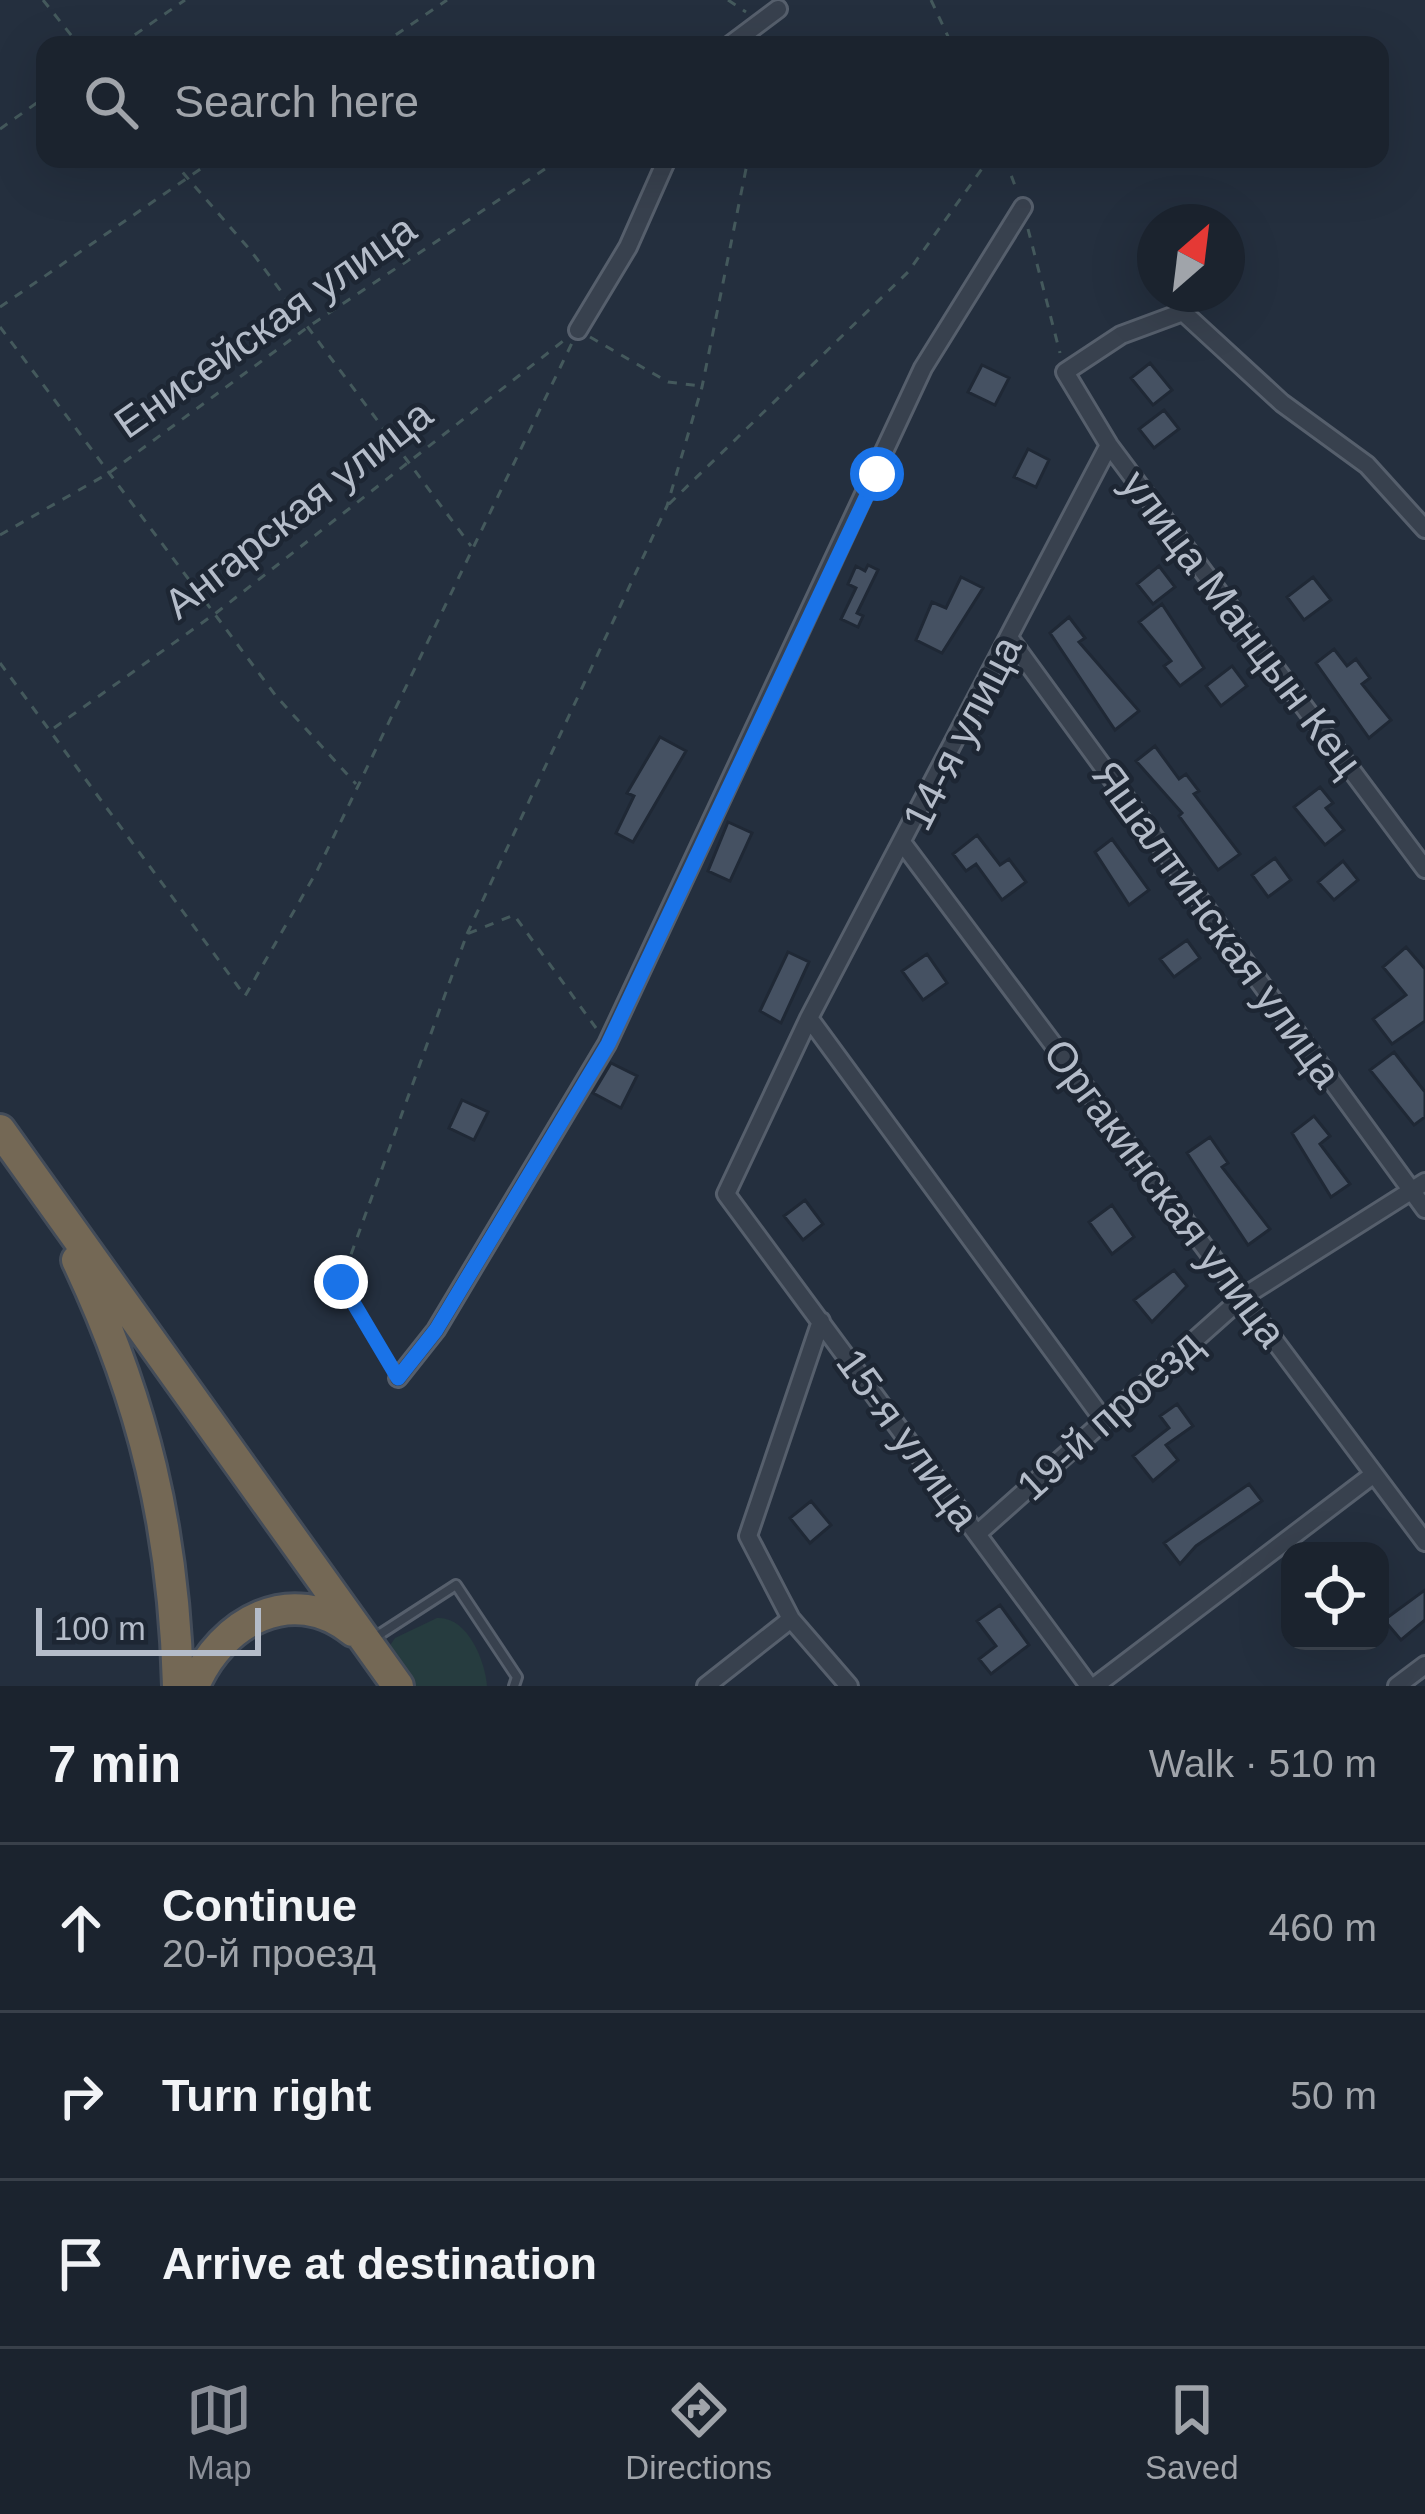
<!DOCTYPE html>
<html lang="en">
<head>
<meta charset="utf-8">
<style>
	:root { --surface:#1b232e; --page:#282f3a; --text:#f1f3f6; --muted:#a0a4aa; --line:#39404a; --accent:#8c9099 }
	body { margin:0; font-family:Helvetica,sans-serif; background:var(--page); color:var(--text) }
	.controls { position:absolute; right:36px; bottom:36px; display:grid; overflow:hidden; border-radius:24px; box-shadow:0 12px 48px #0002 }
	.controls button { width:108px; height:108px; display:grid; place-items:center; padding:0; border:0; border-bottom:3px solid var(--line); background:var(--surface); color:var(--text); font:60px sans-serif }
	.compass { position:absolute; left:1137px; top:204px; width:108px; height:108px; border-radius:50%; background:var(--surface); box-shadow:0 12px 48px #0002; rotate:28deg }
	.scale { position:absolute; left:36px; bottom:30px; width:225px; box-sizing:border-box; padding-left:12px; border:6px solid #b4bcc9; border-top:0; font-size:33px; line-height:42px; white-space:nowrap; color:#b4bcc9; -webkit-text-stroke:9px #1d2633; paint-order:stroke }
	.stop { position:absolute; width:36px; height:36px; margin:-27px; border:9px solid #1a73e8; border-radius:50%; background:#fff }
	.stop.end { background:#1a73e8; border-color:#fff; box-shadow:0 3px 12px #0008 }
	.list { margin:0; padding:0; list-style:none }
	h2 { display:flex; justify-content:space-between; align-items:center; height:156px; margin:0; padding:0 48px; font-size:51px }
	h2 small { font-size:39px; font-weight:400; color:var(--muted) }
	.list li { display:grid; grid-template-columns:78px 1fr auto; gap:36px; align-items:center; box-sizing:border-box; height:168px; padding:0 48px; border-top:3px solid var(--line) }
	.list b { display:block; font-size:45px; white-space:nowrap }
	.list p { margin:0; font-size:39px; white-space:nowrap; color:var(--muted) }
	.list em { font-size:39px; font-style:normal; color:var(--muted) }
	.icon { flex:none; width:66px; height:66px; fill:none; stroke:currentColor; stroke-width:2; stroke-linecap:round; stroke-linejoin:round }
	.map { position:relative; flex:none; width:1425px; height:1686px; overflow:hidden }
	.search { position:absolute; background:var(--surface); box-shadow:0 12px 48px #0002; left:36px; right:36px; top:36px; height:132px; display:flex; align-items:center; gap:30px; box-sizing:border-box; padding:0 42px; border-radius:24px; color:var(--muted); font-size:45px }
	.sheet { height:660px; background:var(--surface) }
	nav { display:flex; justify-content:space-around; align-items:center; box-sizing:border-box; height:168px; border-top:3px solid var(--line); background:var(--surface); font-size:33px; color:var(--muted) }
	nav a { display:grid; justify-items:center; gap:6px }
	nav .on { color:var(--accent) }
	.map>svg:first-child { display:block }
	.green { fill:#263c3f }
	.building { fill:#455162; stroke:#1f2835; stroke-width:3 }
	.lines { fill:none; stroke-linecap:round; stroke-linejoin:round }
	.lane-casing { stroke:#565f6c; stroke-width:14 }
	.street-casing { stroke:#565f6c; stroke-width:22 }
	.highway-casing { stroke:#434c59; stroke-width:36 }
	.path { stroke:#44595c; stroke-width:3; stroke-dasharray:9 9; stroke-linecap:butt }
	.lane { stroke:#38414e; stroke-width:8 }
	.street { stroke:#38414e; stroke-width:16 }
	.highway { stroke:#746855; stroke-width:30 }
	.route { stroke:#1a73e8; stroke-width:15 }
	.labels { text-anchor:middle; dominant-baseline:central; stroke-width:9; stroke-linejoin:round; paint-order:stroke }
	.street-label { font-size:42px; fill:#b4bcc9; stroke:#1d2633 }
</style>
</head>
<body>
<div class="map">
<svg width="1425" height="1686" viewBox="0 0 1425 1686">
	<rect width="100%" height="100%" fill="#242f3e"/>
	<path class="green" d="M437,1618C467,1616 485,1660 487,1686H409L387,1650L395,1638Z"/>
	<path class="building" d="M1150,363L1172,390L1153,405L1131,378Z
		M982,365L1009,378L995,405L968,392Z
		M1164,410L1179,429L1154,448L1139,429Z
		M1028,449L1049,460L1036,487L1014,477Z
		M868,565L878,570L857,613L863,616L858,627L841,619L856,588L848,584L856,566L865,571Z
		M1159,566L1175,587L1153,604L1137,584Z
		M961,577L983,588L942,653L916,640L932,602L946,608Z
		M1313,577L1331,600L1304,620L1287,597Z
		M1162,604L1204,668L1180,686L1164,666L1171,661L1139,622Z
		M1069,617L1085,638L1079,642L1139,711L1115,730L1050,633Z
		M1334,649L1347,666L1356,659L1370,678L1362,684L1391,720L1369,738L1316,663Z
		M1232,666L1247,686L1221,706L1206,686Z
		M660,737L686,751L633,842L616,833L634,796L627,793Z
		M1155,746L1179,779L1186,774L1199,791L1194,794L1240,854L1218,870L1179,816L1182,813L1136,761Z
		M1320,787L1333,803L1326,808L1344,830L1325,845L1294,807Z
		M728,822L752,833L730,881L708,871Z
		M977,835L1000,865L1009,859L1026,882L1002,900L976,864L966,871L953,854Z
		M1112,839L1149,890L1129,905L1095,852Z
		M1275,858L1291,880L1268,897L1252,875Z
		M1343,861L1358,880L1334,900L1318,882Z
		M1187,940L1200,958L1174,977L1160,959Z
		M1406,947L1425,969V1021L1392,1044L1373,1019L1406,995L1383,967Z
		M788,952L809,962L781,1023L760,1011Z
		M927,954L947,983L923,1000L902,971Z
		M1394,1052L1425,1092V1117L1414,1125L1370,1070Z
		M611,1063L637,1076L621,1108L593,1093Z
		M462,1100L488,1112L474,1140L449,1128Z
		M1314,1116L1330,1136L1320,1144L1350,1184L1331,1197L1292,1133Z
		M1210,1137L1228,1163L1222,1167L1270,1229L1248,1245L1187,1153Z
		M805,1200L823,1224L803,1240L784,1216Z
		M1112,1205L1134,1237L1112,1254L1089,1222Z
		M1174,1270L1187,1286L1152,1322L1134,1300Z
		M1177,1404L1193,1426L1166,1445L1178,1460L1153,1481L1133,1456L1169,1428L1160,1416Z
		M1249,1484L1262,1501L1196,1546L1180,1564L1164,1543Z
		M811,1501L831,1525L810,1543L790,1518Z
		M1425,1590V1620L1401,1640L1384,1620Z
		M1000,1605L1029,1645L991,1674L979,1659L996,1646L977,1621Z"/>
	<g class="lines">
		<g class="lane-casing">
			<path id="lane" d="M371,1640L456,1585L517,1677L514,1686"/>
		</g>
		<g class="street-casing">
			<path id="street" d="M730,45L778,9
				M578,330L628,247L667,159
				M1425,529L1367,465L1282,403L1183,312L1121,335L1065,372L1109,445L1425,869
				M1010,639L1425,1209
				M904,845L1425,1542
				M809,1018L1102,1418
				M398,1378L436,1330L607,1044L923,368L1023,207
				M977,1534L1243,1297L1425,1182
				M791,1619L849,1686
				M706,1686L791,1619L748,1536L821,1321
				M1089,1686L726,1194L809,1018L1109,445
				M1095,1686L1374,1474
				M1397,1686L1425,1665"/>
		</g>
		<g class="highway-casing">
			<path id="highway" d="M0,1130L398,1686
				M77,1260C144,1402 174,1530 178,1686
				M194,1686C221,1622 292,1582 353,1631"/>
		</g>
		<path class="path" d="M43,0L79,45
			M728,0L746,12
			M931,0L952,45
			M120,45L185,0
			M381,45L447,0
			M0,129L45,97
			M171,159L251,251L471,546
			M1005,159L1017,191
			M1028,229L1060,353
			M0,307L215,159
			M0,327L276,696L356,784
			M590,337L668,382L700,386
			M669,504L908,272L989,159
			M0,535L109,473L308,327L560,159
			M0,663L245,996L317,871L572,343
			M54,728L216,613L567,338
			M467,934L667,506L702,387L748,159
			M390,1365L341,1282L467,934L514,915L596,1028"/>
		<use href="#lane" class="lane"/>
		<use href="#street" class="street"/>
		<use href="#highway" class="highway"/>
	</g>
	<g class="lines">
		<path class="route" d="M341,1282L398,1378L436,1330L608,1044L877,474"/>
	</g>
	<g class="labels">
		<g class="street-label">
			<text transform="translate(265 326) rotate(-35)">Енисейская улица</text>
			<text transform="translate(298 509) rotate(-38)">Ангарская улица</text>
			<text transform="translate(1242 623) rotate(53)">улица Манцын Кец</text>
			<text transform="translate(962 733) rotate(-63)">14-я улица</text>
			<text transform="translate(1217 924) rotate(54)">Яшалтинская улица</text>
			<text transform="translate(1165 1193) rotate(53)">Оргакинская улица</text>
			<text transform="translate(1109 1415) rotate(-42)">19-й проезд</text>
			<text transform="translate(908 1439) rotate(54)">15-я улица</text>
		</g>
	</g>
</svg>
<div class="controls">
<button><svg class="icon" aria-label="locate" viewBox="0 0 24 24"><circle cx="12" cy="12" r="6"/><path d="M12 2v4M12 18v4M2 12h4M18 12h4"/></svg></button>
</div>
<svg class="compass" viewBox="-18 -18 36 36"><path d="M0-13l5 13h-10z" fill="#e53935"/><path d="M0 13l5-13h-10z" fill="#a0a4aa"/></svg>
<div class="scale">100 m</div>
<div class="stop" style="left:877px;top:474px"></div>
<div class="stop end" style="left:341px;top:1282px"></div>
<div class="search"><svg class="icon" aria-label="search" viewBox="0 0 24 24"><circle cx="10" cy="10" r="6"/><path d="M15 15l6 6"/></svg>Search here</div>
</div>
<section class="sheet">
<h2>7 min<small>Walk · 510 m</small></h2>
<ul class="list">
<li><svg class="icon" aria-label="ahead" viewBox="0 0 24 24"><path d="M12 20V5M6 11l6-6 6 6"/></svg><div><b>Continue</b><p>20-й проезд</p></div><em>460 m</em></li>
<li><svg class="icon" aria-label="right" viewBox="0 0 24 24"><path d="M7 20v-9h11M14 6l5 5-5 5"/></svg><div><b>Turn right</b></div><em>50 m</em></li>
<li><svg class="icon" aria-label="arrive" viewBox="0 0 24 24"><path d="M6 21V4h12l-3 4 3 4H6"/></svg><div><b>Arrive at destination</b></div></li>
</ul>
</section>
<nav>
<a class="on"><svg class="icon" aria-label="map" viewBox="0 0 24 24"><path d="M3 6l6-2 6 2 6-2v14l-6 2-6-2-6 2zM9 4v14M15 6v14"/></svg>Map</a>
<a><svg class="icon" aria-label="directions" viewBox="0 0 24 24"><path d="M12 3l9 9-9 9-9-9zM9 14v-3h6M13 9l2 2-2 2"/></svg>Directions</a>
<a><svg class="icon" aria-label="saved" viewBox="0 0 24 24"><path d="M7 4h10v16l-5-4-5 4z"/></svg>Saved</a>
</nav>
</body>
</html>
